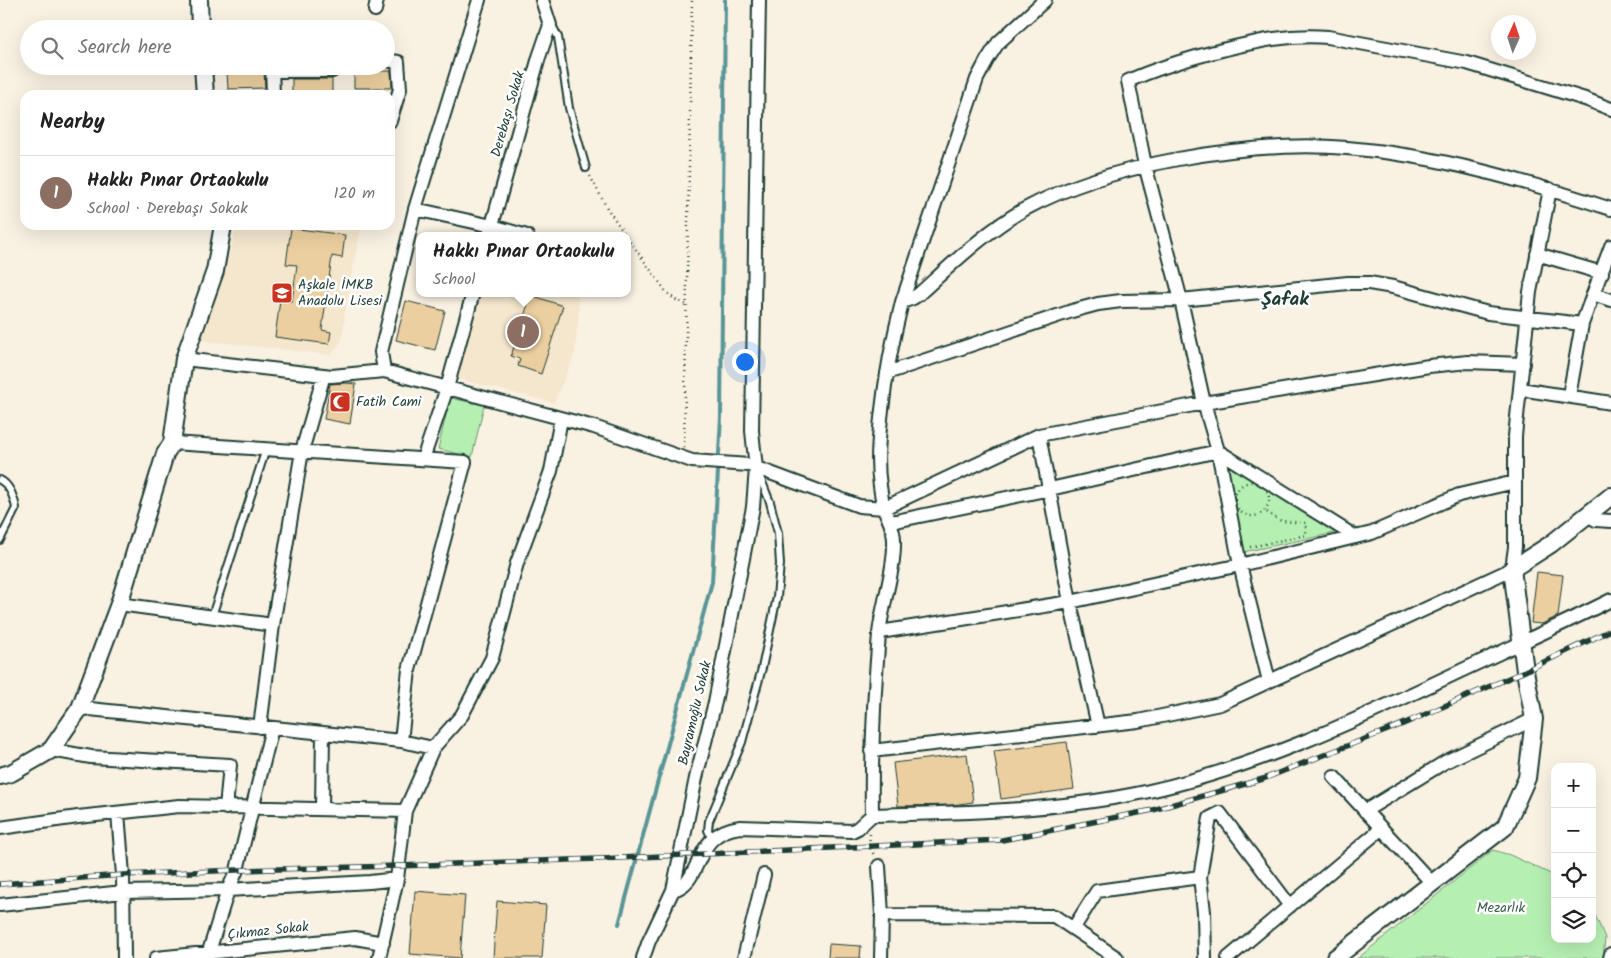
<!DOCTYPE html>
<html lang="en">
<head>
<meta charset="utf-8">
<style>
	:root { --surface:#fff; --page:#f2f2f2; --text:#222; --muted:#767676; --line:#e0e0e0; --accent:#0b8043 }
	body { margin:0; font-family:Kalam,sans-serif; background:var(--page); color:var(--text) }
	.controls { position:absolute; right:15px; bottom:15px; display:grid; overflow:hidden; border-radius:10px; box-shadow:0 5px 20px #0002 }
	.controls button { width:45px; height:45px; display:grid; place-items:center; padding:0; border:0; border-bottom:1px solid var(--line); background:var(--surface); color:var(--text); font:25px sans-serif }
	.compass { position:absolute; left:1491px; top:15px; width:45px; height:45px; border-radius:50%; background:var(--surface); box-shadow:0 5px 20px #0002; rotate:3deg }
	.you { position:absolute; left:744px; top:361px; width:18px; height:18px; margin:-12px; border:4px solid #fff; border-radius:50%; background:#1a73e8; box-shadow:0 0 0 8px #1a73e833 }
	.badge { display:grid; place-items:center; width:32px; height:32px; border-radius:50%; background:var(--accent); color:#fff; font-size:16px; font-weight:700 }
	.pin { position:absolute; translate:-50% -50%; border:2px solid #fff; box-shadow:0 1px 5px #0006 }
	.popup { position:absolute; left:416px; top:232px; width:215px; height:65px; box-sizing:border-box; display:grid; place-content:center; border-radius:10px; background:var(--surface); filter:drop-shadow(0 1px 4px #0005); font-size:16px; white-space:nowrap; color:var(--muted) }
	.popup b { font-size:19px; color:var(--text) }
	.popup::after { content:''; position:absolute; left:50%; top:100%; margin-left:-10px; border:10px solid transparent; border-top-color:var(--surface) }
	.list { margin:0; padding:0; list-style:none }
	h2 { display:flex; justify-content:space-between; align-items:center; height:65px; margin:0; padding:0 20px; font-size:21px }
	h2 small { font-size:16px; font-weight:400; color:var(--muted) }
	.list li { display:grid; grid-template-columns:32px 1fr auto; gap:15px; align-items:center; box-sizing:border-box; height:75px; padding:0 20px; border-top:1px solid var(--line) }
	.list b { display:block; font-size:19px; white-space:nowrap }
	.list p { margin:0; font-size:16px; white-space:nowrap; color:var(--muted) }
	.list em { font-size:16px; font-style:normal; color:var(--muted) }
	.icon { flex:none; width:28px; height:28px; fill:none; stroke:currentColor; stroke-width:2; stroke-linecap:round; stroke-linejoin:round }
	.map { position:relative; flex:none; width:1611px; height:958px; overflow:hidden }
	.search { position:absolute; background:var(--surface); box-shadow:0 5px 20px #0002; left:20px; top:20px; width:375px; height:55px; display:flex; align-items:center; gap:12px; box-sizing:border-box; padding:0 18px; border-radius:28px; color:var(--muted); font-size:19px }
	.panel { position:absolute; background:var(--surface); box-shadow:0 5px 20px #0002; left:20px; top:90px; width:375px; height:140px; border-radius:15px }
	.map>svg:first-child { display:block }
	.built { fill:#f5e7ce }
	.green { fill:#b6efb2; stroke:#6a9673 }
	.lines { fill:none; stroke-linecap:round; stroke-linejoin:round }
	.stream { stroke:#599597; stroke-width:4 }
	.building { fill:#eccfa0; stroke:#1f3d34 }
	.service-casing { stroke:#1f3d34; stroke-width:10 }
	.minor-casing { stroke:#1f3d34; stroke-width:16 }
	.tertiary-casing { stroke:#1f3d34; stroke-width:20 }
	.path { stroke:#1f3d34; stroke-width:2.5; stroke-dasharray:1 4; stroke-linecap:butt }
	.service { stroke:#fff; stroke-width:6 }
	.minor { stroke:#fff; stroke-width:12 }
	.tertiary { stroke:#fff; stroke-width:16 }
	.rail-casing { stroke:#1f3d34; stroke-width:5.5 }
	.rail { stroke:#fff; stroke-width:4; stroke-dasharray:11; stroke-linecap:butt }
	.labels { text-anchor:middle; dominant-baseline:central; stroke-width:5; stroke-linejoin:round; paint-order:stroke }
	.street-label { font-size:14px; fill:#1f3d34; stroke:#fff }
	.poi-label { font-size:14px; fill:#1f3d34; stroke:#fff; text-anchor:start }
	.park-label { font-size:14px; fill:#3d614d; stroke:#fff }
	.district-label { font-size:19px; font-weight:bold; fill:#1f3d34; stroke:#fff }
</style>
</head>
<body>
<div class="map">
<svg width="1611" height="958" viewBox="0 0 1611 958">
	<rect width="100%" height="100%" fill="#f9f1e2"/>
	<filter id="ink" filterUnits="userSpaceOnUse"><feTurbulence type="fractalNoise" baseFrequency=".02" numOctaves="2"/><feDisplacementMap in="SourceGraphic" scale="10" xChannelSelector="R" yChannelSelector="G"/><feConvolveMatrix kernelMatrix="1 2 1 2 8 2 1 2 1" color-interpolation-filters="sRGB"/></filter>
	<g filter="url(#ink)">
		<path class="built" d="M237,225H363L358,241L347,299L342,341L331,355L198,340L231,249Z
			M480,293H578L579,310L575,353L554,403L454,378Z"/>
		<path class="green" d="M450,398L484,405L472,457L438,449Z
			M1231,463L1334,528L1335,533L1243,552L1227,466Z
			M1493,850L1510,855L1555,876V939H1592V908L1605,938L1603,958H1358Z"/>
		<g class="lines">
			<path class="stream" d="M619,924L712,582L721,416L725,0"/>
		</g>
		<path class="building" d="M264,71L265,88L228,89L227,72Z
			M354,71H391L392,88H354Z
			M292,79H332V94L292,95Z
			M291,228L345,235L342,258L332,256L322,330L331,332L329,344L275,337L280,300L292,301L297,265L286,264Z
			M531,295L563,306L541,374L518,366L520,359L511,356Z
			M406,301L445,311L435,350L396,340Z
			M346,383L356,384L350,424L324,419L330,384Z
			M1537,572L1563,575L1558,616L1542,624L1531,623Z
			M1067,742L1074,789L1001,799L994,751Z
			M967,754L973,802L952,805L898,806L893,763Z
			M415,891L465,895L460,958L410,954Z
			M497,901L546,905L542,958H493Z
			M829,944L861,946L860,958H828Z"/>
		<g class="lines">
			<g class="service-casing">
				<path id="service" d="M550,25L554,29L558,37L569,108L586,168
					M0,480C10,485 14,498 16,508L0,540
					M212,616L266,449
					M712,839L708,830L709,821L742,742L762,668L777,597L780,564L778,533L770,502L758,472"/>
			</g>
			<g class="minor-casing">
				<path id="minor" d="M375,10L377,0
					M386,60L398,62L400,89L390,121
					M272,66L273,95
					M272,71H332L335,66
					M415,209L492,226L527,236
					M489,236L539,57L550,25L542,0
					M1537,254L1602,273
					M1593,294L1611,300
					M902,302L913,298L919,294C952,264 986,231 1025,209C1073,183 1125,169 1178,159C1234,149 1291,143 1347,148C1437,155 1525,181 1611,209
					M184,359L332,376L384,371L594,427L692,461L749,465L859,506L884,508L1039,435L1204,403L1429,366L1468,362L1523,364
					M384,371L381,352L415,209L479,0
					M887,373L1072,311L1098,304L1121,301L1181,300L1348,283H1369L1393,287L1488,313L1582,324
					M1520,389L1611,403
					M1569,396L1582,324L1611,246
					M1039,435L1070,602L1098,726
					M423,459L447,388L473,293
					M1587,515L1596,520L1611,521
					M891,522L1050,489L1218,451L1356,537
					M119,604L273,625
					M880,632L1070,602L1240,565L1372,533L1459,495L1515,482
					M1269,681L1240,565L1218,451L1204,403L1181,300L1145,165L1128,81C1157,68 1187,59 1218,51C1258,41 1287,34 1328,37L1467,63L1585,99L1611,109
					M80,708L401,741L409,670L465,462L172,443
					M260,727L273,625L302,451L324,375
					M401,741L433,748L462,715L492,658L517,563L551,471L561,419
					M51,750L91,757L230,765L226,808
					M871,751L1138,721L1220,704L1512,569L1515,547V436L1530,292L1550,189
					M1334,777L1432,883
					M322,809L323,733
					M1365,811L1445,762L1534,719
					M118,813L123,875L124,958
					M872,815C871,755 874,694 879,634C882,604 895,570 894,540C894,528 888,519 884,508C882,501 881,493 880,486C876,460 879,435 882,410C886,373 893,338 902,302L977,79L987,60L998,43L1045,0
					M0,828L78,817L179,806L405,811
					M879,866L882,915L881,958
					M1200,877L1204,912L1205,958
					M673,890C704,883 691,833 740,827L852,831L858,828L872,815C962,813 1056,811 1145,792C1252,769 1353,722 1452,675C1505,650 1559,626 1611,600
					M0,905L123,892L228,890L370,882L397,879
					M882,915L1054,916L1117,958
					M1073,929L1097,891L1200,877L1210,818L1220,813L1290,906
					M156,958L355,938L383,943
					M207,958L228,890L237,870L272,728
					M379,958L397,879L405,811L433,748
					M643,958L649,941L673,890L696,778L715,702L753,507L756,468L752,431L759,0
					M744,958L764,875
					M1228,958L1381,829
					M1610,958L1611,954"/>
			</g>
			<g class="tertiary-casing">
				<path id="tertiary" d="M199,0L200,29
					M203,66L205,95
					M0,776L11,773L51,750L80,708L119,604L165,454L172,443L184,359L215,271L223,225
					M1335,958L1505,827L1527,778L1534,719L1525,671L1512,569L1551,544L1611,496"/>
			</g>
			<path class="path" d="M590,176L607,208L626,236
				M627,237L667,293L676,300L687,305
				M684,447L692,0
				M1235 499a17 17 0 1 1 34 0a17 17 0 1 1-34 0Z
				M1250,547L1306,535V523L1281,521L1265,511
				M870,834L869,846L874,855"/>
			<use href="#service" class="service"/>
			<use href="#minor" class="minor"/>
			<use href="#tertiary" class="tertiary"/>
			<g class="rail-casing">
				<path id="rail" d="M0,884L123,875L237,870L398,866L598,859L1002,840L1153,810L1263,779L1403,724L1525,671L1611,630"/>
			</g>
			<use href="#rail" class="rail"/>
		</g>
	</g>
	<defs>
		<g id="school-square" transform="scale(1.125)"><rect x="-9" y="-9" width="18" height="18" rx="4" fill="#c8321e" stroke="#fff"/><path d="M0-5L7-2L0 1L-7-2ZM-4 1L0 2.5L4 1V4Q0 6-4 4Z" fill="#fff"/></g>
		<g id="mosque-square" transform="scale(1.125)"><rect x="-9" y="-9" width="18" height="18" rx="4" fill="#c8321e" stroke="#fff"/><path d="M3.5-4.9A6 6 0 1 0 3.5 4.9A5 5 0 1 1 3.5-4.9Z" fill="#fff"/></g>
	</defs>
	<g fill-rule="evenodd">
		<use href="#school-square" x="282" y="293"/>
		<use href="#mosque-square" x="340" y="402"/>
	</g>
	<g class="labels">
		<g class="street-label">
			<text transform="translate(508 114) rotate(-74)">Derebaşı Sokak</text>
			<text transform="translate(695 713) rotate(-77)">Bayramoğlu Sokak</text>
			<text transform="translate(268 931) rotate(-6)">Çıkmaz Sokak</text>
		</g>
		<g class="poi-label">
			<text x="298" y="285">Aşkale İMKB<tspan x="298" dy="16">Anadolu Lisesi</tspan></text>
			<text x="356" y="402">Fatih Cami</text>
		</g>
		<g class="park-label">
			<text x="1501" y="908">Mezarlık</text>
		</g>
		<g class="district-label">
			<text x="1285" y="300">Şafak</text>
		</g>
	</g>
</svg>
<div class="controls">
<button>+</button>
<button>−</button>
<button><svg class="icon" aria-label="locate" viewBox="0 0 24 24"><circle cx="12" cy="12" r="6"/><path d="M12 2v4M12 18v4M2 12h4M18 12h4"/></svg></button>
<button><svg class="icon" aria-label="layers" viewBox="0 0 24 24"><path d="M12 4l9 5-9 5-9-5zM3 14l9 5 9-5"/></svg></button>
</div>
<svg class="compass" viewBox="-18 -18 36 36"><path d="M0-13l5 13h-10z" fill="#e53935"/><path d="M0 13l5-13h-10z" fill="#767676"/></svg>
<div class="you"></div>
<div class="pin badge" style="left:523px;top:332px;background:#8d6e63">1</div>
<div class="popup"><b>Hakkı Pınar Ortaokulu</b>School</div>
<div class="search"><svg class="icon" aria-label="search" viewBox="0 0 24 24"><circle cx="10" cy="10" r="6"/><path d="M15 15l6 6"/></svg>Search here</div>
<section class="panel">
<h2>Nearby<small></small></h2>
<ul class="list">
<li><span class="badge" style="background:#8d6e63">1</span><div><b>Hakkı Pınar Ortaokulu</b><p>School · Derebaşı Sokak</p></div><em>120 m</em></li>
</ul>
</section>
</div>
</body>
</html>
